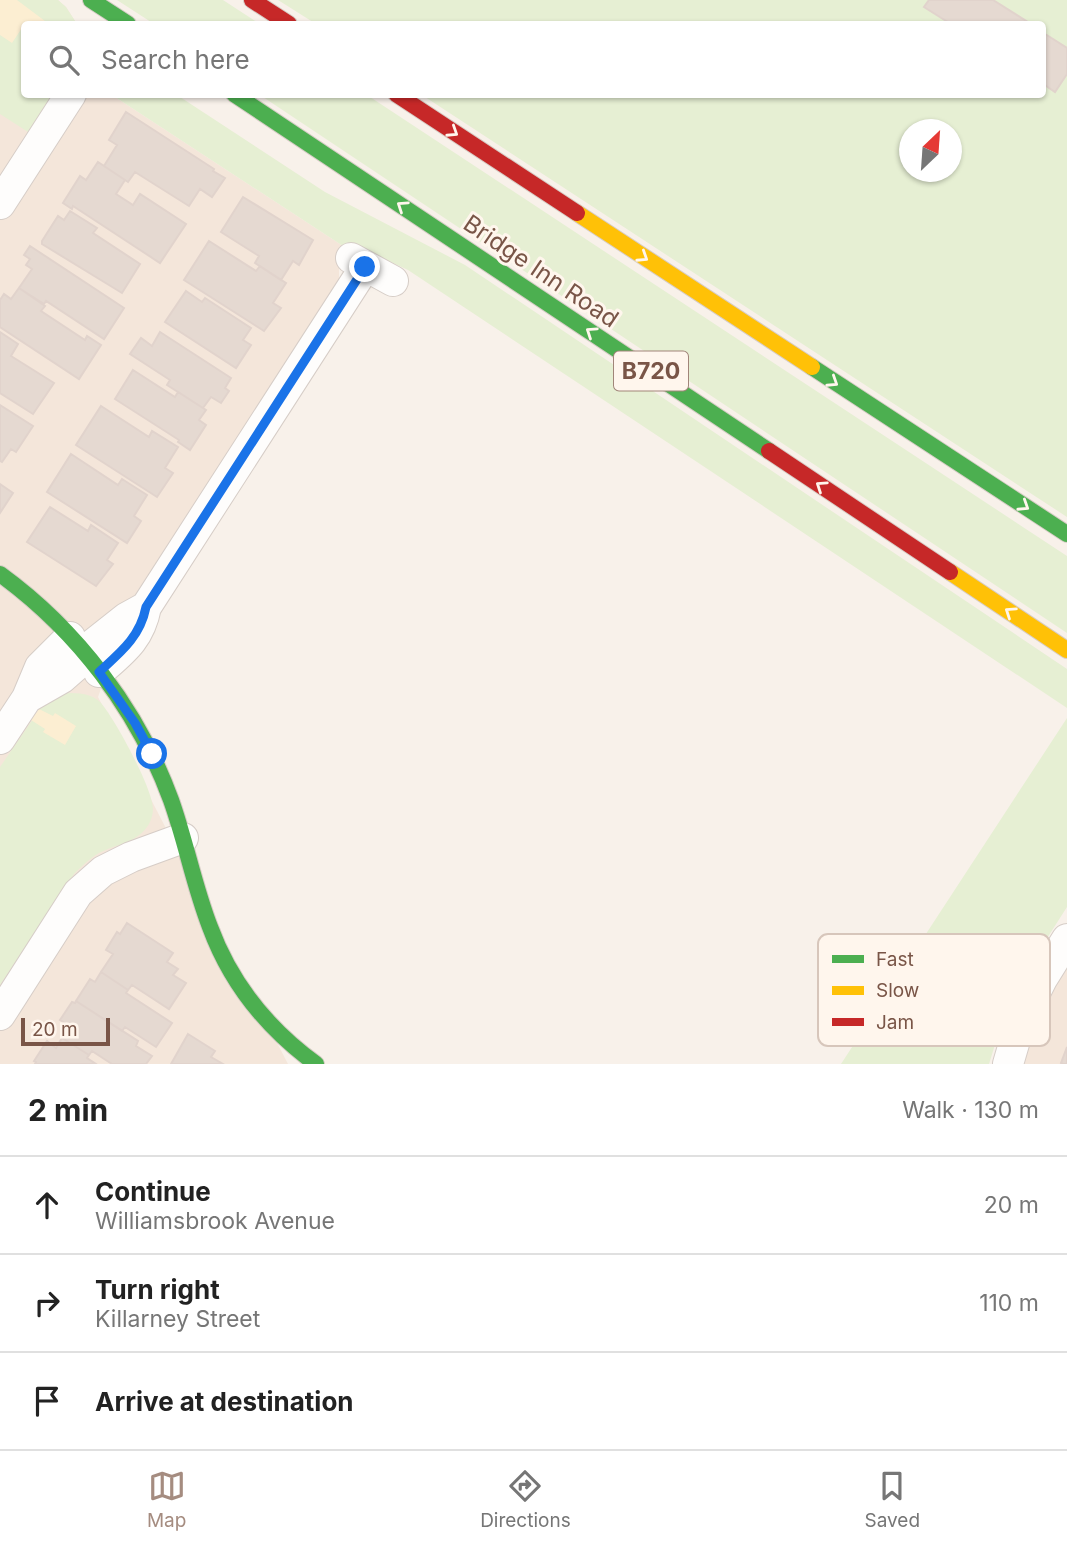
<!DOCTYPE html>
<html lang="en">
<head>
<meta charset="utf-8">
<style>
	:root { --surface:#fff; --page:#f6f6f6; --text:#222; --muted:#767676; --line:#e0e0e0; --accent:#a58c80 }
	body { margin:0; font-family:Inter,sans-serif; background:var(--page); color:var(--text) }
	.compass { position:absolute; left:899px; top:119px; width:63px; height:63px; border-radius:50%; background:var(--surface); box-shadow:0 2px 5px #0004; rotate:25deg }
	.scale { position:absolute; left:21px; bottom:18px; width:89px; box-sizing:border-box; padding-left:7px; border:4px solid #795547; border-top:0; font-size:19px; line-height:24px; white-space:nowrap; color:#795547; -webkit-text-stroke:5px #fff6ed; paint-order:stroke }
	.stop { position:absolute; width:21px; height:21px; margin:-16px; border:5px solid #1a73e8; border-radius:50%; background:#fff }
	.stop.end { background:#1a73e8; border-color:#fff; box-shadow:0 2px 7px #0008 }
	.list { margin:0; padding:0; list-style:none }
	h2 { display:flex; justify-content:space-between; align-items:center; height:91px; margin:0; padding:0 28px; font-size:30px }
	h2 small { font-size:23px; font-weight:400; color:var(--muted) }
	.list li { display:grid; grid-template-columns:46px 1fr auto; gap:21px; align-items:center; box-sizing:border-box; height:98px; padding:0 28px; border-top:2px solid var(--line) }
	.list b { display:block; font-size:26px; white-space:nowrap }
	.list p { margin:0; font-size:23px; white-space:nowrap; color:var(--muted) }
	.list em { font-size:23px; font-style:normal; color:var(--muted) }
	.icon { flex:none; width:38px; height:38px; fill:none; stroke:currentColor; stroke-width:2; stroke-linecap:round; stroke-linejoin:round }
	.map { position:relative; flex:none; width:1067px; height:1064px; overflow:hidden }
	.search { position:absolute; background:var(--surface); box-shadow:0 2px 5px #0004; left:21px; right:21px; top:21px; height:77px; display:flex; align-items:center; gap:18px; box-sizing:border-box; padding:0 24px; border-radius:7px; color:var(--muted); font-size:26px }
	.sheet { height:385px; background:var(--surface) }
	nav { display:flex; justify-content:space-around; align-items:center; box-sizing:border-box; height:98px; border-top:2px solid var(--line); background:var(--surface); font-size:19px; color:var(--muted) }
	nav a { display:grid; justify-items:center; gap:4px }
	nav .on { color:var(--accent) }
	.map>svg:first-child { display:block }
	.residential { fill:#f4e6da }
	.green { fill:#e6efd3; fill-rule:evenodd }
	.sand { fill:#fceed2 }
	.building { fill:#e5d9d1; stroke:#e1d3cc; stroke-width:2 }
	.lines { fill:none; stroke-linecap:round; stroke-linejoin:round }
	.street-casing { stroke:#d6cdc7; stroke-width:32 }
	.fast-casing { stroke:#d7cdc6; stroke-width:18 }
	.slow-casing { stroke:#d7cdc6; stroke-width:18 }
	.jam-casing { stroke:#d7cdc6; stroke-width:18 }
	.street { stroke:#fefdfc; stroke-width:30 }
	.fast { stroke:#4caf50; stroke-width:16 }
	.slow { stroke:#ffc107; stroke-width:16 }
	.jam { stroke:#c62828; stroke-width:16 }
	.oneway { stroke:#fff6ed }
	.route { stroke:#1a73e8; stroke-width:9 }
	.labels { text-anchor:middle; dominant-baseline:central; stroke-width:6; stroke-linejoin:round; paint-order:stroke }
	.shield { fill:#fff6ed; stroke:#a18579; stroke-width:2 }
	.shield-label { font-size:23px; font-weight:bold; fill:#795547 }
	.street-label { font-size:24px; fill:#795547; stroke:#fff6ed }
	.key { fill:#fff6ed; stroke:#d7c6bb; stroke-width:2 }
	.key-label { font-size:19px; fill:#795547 }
</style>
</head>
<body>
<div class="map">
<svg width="1067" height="1064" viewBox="0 0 1067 1064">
	<rect width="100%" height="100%" fill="#f8f1ea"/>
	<path class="residential" d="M0,0H58L66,7L77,24H24V94L112,95L346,248L339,259V280L133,598L98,697L288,1064H0Z
		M1067,967V1064H1022L1032,1033L1050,994Z"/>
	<path class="green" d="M0,0H58L66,7L77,24H24V94L53,95L28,132L0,114Z
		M117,0H223L260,24H154Z
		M278,0H1067V517L422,95L1042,94V24H316ZM909,130H951V172H909Z
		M112,95H177L325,192L465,265L1067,669V708L408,270L350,243L346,248Z
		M260,95H367L1067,556V633Z
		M66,693C78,693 92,693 101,703C115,719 153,789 153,809C153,814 151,820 149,824C138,843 116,844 99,853C89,859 82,866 74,874L0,985V767L44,703Z
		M1067,718V907L1021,979L1002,1022L989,1064H841Z"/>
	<path class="sand" d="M0,0H17L49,24H24V28H22L12,43L0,35Z
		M39,709L53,716L55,713L76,726L65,745L43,732L45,729L31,720Z"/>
	<path class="building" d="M929,0H993L1031,24H951L924,7Z
		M1042,32L1067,48V74L1055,92L1042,83Z
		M126,112L214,169L213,171L225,178L212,197L200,189L189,206L135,172L128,182L104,166L117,145L109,140Z
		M98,162L125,180L116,194L133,205L140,194L186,224L160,263L73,206L72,209L63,203L80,176L86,180Z
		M243,197L313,240L299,265L293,261L281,280L255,263L259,256L221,232Z
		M70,211L97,228L93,233L140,264L122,293L42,244V241L58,216L64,220Z
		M209,241L256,271L260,266L286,283L273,303L281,308L264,331L184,280Z
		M30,246L124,308L104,339L46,301L44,304L19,288L32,269L26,265L30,259L24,255Z
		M19,288L45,306L41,311L85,340L87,336L101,345L79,379L0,327V300L4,294L11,299Z
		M186,291L202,302L205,298L251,328L243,340L251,345L236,368L165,322Z
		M0,332L18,344L11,356L54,383L33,414L0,393Z
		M160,332L231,378L225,388L229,391L221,403L211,397L203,408L167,385L170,380L130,354L141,338L152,346Z
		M133,370L175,397L178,392L206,410L199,420L206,425L190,450L178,442L179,440L115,399Z
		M0,405L33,426L16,452L11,449L2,462L0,461Z
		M101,406L149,437L152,431L178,447L165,468L173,473L157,497L76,445Z
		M71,454L118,485L122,479L147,495L134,516L141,521L127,543L47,492Z
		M0,484L13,493L0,513Z
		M50,507L88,531L91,525L118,543L107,560L113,564L96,586L27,542Z
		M127,923L173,953L167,962L178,969L173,975L186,983L169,1009L132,985L128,990L101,972L113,954L106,950L117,932L120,934Z
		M101,972L128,990L126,993L172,1023L156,1047L125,1027L122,1031L76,1001L90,979L95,982Z
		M76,1001L138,1041L136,1046L152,1056L146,1064H112L92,1051L89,1055L62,1038L70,1026L60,1020L72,1002L75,1003Z
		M188,1034L215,1051L211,1057L223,1064H171Z
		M62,1038L89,1055L87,1058L96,1064H35L36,1062L34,1061L47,1041L56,1048Z
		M1067,1047V1064H1063L1061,1063Z"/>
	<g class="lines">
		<g class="street-casing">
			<path id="street" d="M0,204L71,94
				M351,258L393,281
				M83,652L126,618L146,607
				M99,672C123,651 140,639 146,607L365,267
				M27,698L62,678L87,656
				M0,739L27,698L40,667L70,637
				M0,1015L78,893L103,871L131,857L183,838
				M1008,1064L1020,1023L1042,979L1067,939"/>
		</g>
		<g class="fast-casing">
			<path id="fast" d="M91,0L128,24
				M234,94L769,451
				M812,367L1067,534
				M0,574C77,630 138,710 171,800C186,842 194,886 210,927C231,984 268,1029 316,1064"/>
		</g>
		<g class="slow-casing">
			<path id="slow" d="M577,213L812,367
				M950,572L1067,650"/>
		</g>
		<g class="jam-casing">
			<path id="jam" d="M252,0L289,24
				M396,94L577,213
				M769,451L950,572"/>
		</g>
		<use href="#street" class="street"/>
		<use href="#fast" class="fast"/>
		<use href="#slow" class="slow"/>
		<use href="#jam" class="jam"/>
	</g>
	<defs><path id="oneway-chevron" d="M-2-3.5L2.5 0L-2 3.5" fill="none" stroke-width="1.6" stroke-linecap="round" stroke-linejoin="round" transform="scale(1.75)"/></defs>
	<g class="oneway">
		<use href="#oneway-chevron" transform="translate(453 132) rotate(33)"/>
		<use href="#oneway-chevron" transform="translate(402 206) rotate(-146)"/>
		<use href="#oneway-chevron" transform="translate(643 257) rotate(33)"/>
		<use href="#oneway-chevron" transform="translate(591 332) rotate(-146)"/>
		<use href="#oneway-chevron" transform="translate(833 382) rotate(33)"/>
		<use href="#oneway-chevron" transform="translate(821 486) rotate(-146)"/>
		<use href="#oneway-chevron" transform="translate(1024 506) rotate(33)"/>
		<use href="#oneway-chevron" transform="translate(1010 612) rotate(-146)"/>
	</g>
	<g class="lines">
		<path class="route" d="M152,754L135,723L99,672C121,652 140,637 146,607L365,267"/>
	</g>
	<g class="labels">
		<rect class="shield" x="614" y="351.5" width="74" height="39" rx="5"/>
		<g class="shield-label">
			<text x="651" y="371">B720</text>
		</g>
		<g class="street-label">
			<text transform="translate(541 271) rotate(34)">Bridge Inn Road</text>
		</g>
	</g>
	<rect x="818" y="934" width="232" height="112" rx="10" class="key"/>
	<rect x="832" y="955" width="32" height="8" fill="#4caf50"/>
	<rect x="832" y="986" width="32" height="9" fill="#ffc107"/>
	<rect x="832" y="1018" width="32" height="8" fill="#c62828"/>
	<g class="key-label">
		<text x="876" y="966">Fast</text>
		<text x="876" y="997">Slow</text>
		<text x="876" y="1029">Jam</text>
	</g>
</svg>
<svg class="compass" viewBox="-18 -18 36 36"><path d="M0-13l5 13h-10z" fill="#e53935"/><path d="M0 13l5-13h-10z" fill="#767676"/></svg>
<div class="scale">20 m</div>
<div class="stop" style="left:152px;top:754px"></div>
<div class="stop end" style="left:365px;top:267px"></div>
<div class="search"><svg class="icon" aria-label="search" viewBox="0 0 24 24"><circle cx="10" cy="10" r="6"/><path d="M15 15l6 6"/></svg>Search here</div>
</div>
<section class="sheet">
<h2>2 min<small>Walk · 130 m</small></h2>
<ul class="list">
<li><svg class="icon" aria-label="ahead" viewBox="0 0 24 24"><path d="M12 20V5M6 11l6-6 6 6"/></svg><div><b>Continue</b><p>Williamsbrook Avenue</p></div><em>20 m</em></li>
<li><svg class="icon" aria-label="right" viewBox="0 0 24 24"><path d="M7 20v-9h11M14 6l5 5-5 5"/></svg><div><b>Turn right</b><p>Killarney Street</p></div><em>110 m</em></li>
<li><svg class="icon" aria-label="arrive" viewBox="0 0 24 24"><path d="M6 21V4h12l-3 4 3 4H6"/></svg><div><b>Arrive at destination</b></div></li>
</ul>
</section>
<nav>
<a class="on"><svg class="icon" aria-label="map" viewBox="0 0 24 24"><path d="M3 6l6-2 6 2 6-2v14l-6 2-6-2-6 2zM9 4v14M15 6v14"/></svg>Map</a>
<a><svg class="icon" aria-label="directions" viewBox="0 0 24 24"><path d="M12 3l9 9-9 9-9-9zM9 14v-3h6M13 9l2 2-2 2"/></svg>Directions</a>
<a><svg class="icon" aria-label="saved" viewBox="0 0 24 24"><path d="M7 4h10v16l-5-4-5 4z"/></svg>Saved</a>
</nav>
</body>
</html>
